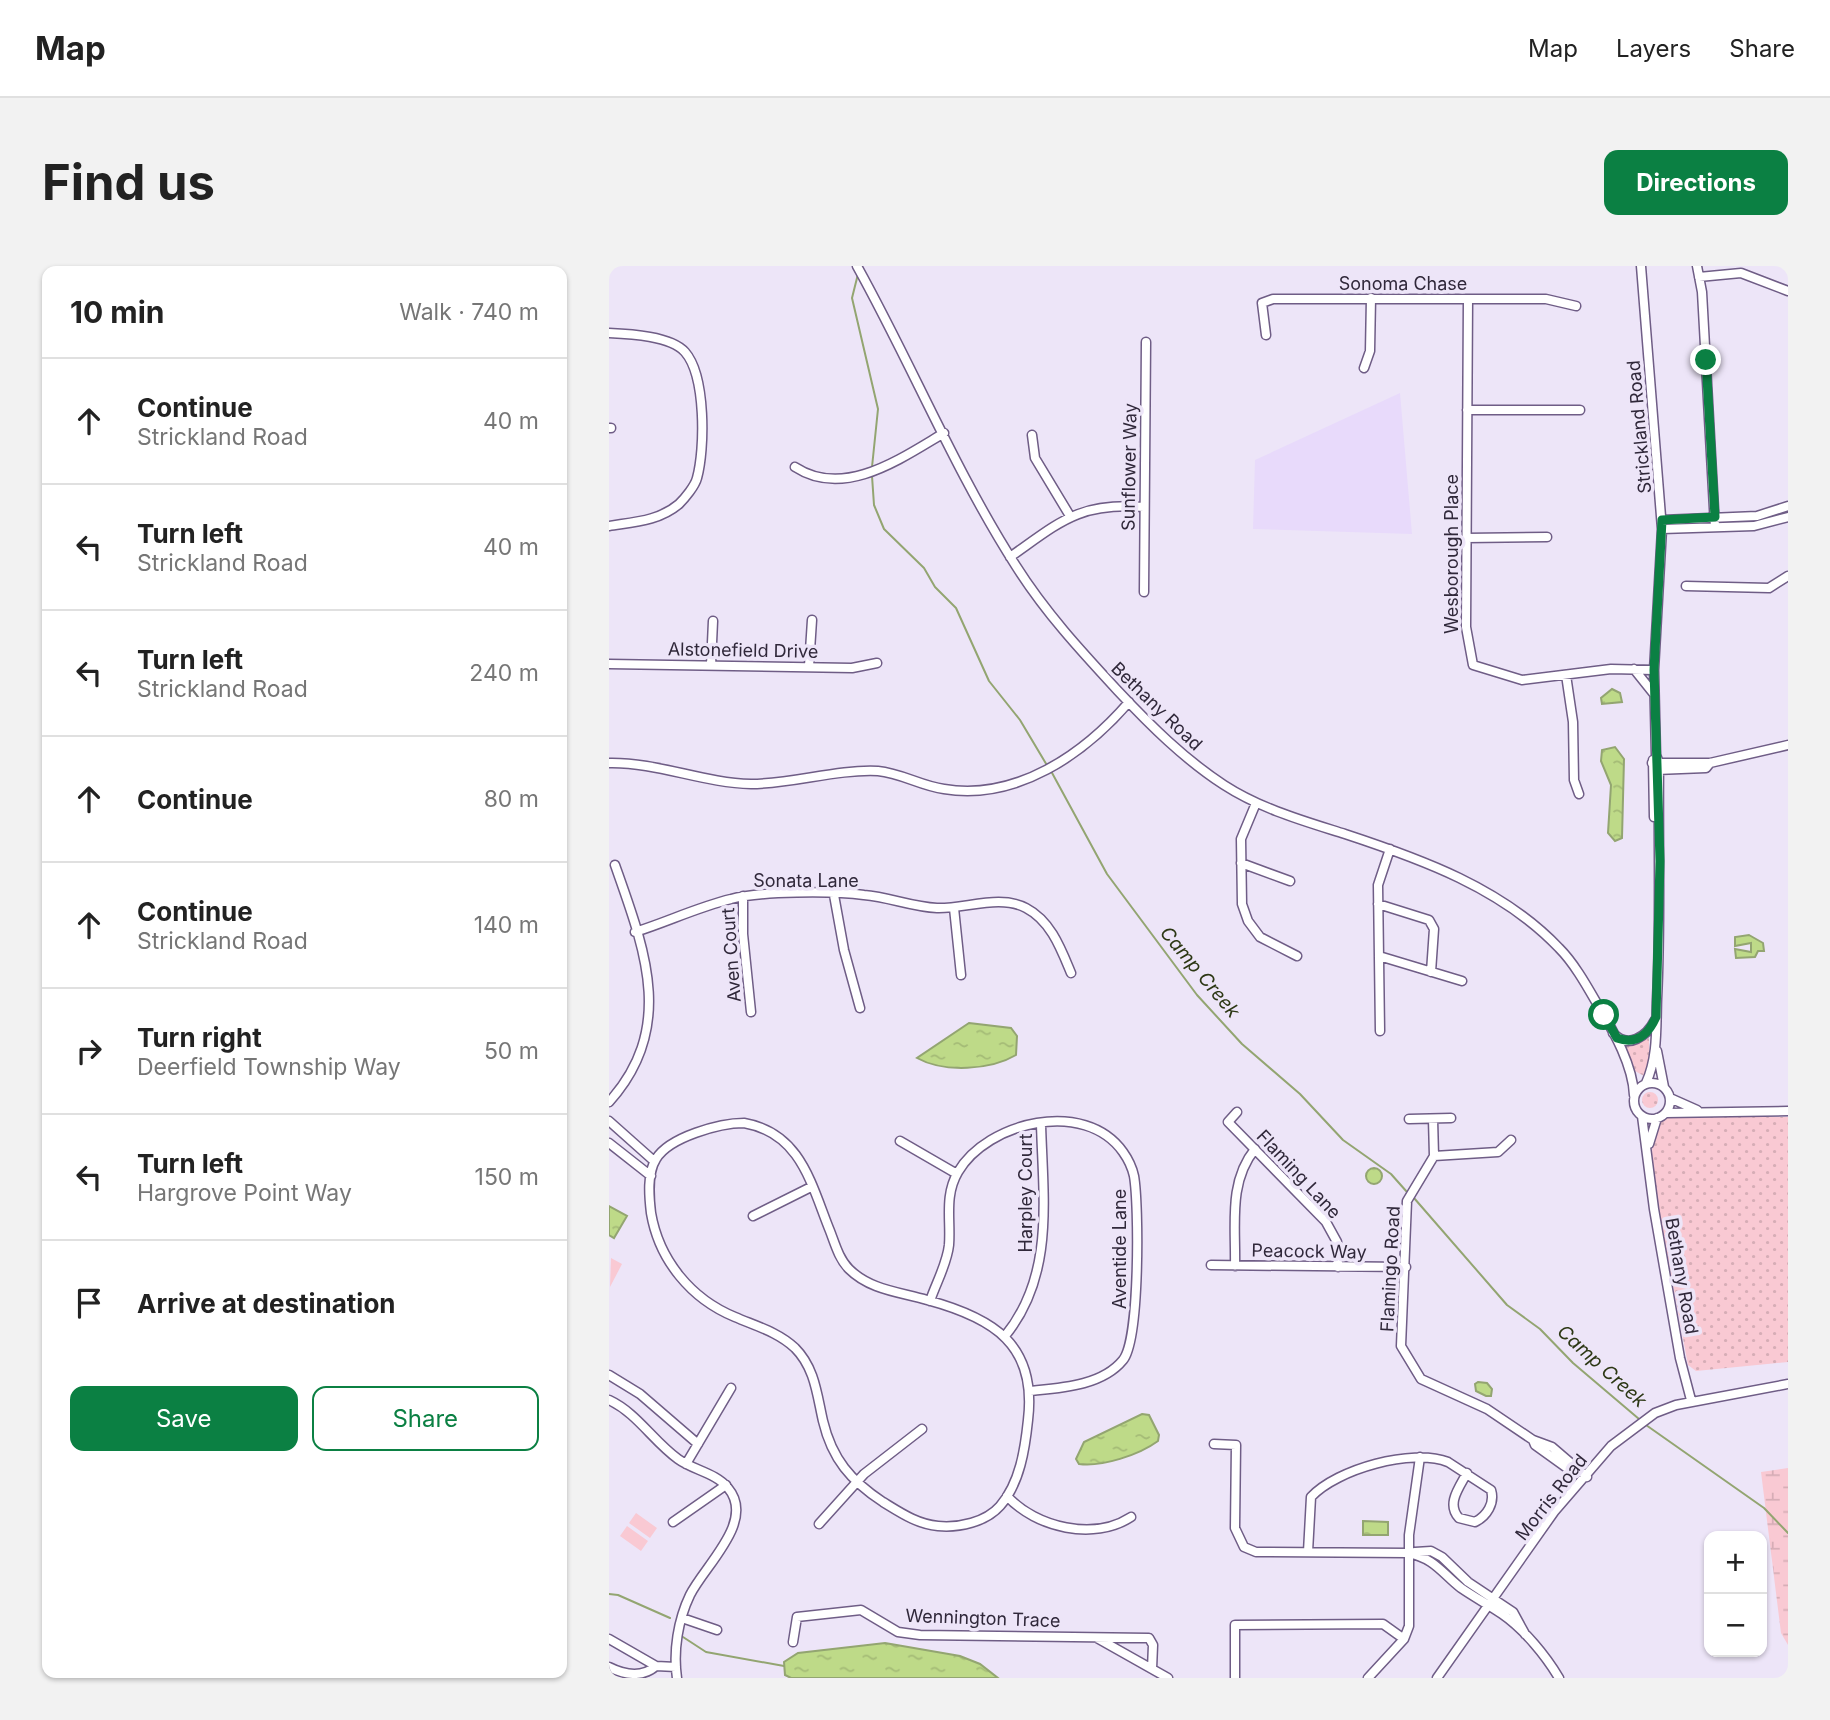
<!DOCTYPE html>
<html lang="en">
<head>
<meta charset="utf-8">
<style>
	:root { --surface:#fff; --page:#f2f2f2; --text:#222; --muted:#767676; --line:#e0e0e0; --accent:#0b8043 }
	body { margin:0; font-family:Inter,sans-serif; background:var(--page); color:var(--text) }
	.controls { position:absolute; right:21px; bottom:21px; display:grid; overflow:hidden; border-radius:14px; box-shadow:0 2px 5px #0004 }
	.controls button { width:63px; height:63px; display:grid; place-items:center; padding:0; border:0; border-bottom:2px solid var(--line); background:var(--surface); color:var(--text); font:35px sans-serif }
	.stop { position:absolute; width:21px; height:21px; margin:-16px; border:5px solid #0b8043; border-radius:50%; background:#fff }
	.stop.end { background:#0b8043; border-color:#fff; box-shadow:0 2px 7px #0008 }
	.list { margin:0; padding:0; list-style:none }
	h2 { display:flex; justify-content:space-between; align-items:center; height:91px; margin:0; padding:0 28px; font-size:30px }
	h2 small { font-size:23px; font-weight:400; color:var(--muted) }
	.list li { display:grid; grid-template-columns:46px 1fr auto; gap:21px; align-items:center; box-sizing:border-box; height:126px; padding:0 28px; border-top:2px solid var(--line) }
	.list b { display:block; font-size:26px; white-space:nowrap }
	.list p { margin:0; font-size:23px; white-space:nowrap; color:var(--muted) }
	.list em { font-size:23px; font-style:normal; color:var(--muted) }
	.actions { display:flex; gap:14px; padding:21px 28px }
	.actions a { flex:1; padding:16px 0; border:2px solid var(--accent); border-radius:14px; text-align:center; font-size:24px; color:var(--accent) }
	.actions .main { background:var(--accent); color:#fff }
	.icon { flex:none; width:38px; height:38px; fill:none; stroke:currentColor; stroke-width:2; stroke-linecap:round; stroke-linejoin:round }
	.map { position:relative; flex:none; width:1179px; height:1412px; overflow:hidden; border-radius:14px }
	header { display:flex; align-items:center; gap:42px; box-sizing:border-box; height:98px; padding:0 35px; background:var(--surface); border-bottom:2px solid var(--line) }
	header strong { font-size:33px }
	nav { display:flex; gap:38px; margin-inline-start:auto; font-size:24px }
	.intro { display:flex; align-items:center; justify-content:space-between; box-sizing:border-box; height:168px; padding:0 42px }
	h1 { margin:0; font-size:49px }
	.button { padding:18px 32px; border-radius:14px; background:var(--accent); color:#fff; font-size:24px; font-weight:700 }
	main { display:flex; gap:42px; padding:0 42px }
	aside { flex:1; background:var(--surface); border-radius:14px; box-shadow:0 2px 5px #0004 }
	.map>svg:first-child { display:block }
	.built { fill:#e8dafb }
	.grass { fill:url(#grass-dots) }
	.wetland { fill:url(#wetland-marsh) }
	.pitch { fill:#f9c9d3 }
	.water { fill:url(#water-ripples); stroke:#93a571; stroke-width:2 }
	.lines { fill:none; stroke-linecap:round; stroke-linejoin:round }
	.stream { stroke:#93a571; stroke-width:2 }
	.minor-casing { stroke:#6f5d86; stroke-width:11 }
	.minor { stroke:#fff; stroke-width:8 }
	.route { stroke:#0b8043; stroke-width:9 }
	.labels { text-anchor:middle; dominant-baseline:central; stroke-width:7; stroke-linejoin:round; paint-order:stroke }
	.street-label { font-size:18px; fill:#30283a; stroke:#ede5f8 }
	.water-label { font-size:19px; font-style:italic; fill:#2c3714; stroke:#ede5f8 }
</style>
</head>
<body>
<header>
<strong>Map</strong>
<nav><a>Map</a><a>Layers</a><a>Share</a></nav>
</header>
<div class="intro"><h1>Find us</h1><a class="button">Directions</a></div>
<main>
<aside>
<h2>10 min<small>Walk · 740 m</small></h2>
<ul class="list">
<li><svg class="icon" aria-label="ahead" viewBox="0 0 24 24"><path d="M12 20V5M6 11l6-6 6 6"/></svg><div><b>Continue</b><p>Strickland Road</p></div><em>40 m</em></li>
<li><svg class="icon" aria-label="left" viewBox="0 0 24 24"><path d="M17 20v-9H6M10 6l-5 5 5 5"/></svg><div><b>Turn left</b><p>Strickland Road</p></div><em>40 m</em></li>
<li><svg class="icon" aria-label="left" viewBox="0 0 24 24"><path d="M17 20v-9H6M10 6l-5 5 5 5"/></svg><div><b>Turn left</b><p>Strickland Road</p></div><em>240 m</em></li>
<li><svg class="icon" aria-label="ahead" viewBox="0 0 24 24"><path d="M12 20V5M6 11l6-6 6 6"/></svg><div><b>Continue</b></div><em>80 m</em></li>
<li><svg class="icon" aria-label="ahead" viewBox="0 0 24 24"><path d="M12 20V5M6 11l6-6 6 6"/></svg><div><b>Continue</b><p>Strickland Road</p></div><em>140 m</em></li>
<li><svg class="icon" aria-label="right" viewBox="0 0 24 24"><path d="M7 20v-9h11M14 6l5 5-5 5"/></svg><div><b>Turn right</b><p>Deerfield Township Way</p></div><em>50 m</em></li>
<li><svg class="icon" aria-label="left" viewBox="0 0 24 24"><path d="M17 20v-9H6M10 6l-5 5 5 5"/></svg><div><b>Turn left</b><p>Hargrove Point Way</p></div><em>150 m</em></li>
<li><svg class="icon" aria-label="arrive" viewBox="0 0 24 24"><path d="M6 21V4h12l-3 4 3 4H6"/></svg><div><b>Arrive at destination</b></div></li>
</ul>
<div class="actions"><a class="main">Save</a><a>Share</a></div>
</aside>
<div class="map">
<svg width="1179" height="1412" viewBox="0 0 1179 1412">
	<defs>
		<pattern id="grass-dots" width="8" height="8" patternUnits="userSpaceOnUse" patternTransform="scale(1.75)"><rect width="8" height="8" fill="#f9c9d3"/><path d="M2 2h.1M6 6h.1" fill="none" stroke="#d6adb6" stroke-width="1.8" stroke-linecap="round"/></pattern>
		<pattern id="wetland-marsh" width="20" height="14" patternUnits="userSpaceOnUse" patternTransform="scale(1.75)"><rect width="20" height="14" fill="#f9c9d3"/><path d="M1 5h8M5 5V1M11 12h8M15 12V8" fill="none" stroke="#d6adb6"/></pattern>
		<pattern id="water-ripples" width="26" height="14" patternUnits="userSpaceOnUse" patternTransform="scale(1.75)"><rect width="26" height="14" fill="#beda88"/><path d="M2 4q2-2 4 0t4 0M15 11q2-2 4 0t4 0" fill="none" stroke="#a4bb76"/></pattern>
	</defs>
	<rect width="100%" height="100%" fill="#ede5f8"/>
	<path class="built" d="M791,127L803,268L644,263L646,194Z"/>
	<path class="grass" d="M1040,772V801L1035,810L1026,805L1016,779H1026Z
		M1033 834a8 8 0 1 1 16 0a8 8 0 1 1-16 0Z
		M1149,848L1153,851H1179V1096L1087,1105L1079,1099L1047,928C1044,912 1038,866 1052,854C1066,843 1129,848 1149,848Z"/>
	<path class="wetland" d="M1179,1202V1379L1172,1367L1152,1206Z"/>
	<path class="pitch" d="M2,992L13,998L1,1021Z
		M27,1247L48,1262L41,1272L20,1257Z
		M18,1260L39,1275L32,1285L11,1270Z"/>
	<path class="water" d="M1003,423L1011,427L1013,436L993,438L992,432Z
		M1006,481L1015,493L1013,572L1006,575L999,567L1002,519L992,495L993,484Z
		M1140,669L1154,677L1155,685H1149L1146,691L1127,692L1126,683L1142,686V677L1126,680V671Z
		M360,757L402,762L408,770L407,789C382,804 335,807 308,792Z
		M757 910a8 8 0 1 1 16 0a8 8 0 1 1-16 0Z
		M0,940L18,950L5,972L0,969Z
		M869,1116L878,1117L883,1123L882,1130H877L867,1125L866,1118Z
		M533,1148L540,1149L550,1169L549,1175C530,1189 493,1201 470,1198L467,1193L475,1176Z
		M754,1255L779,1256V1269H754Z
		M276,1377L351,1390L371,1398L389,1412H182L176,1409L175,1396L189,1387Z"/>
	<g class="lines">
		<path class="stream" d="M249,8L243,32L269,143L263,201
			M263,210L265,239L275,263L315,302L326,321L347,342L380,415L411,454L439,501
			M442,505L498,608L588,729L633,778L691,828L734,874L782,908L798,926
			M805,932L898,1039L931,1063L964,1097L1030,1153
			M1037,1159L1155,1242L1179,1267
			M0,1328L9,1329L61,1352
			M74,1371L97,1386L175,1400"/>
		<g class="minor-casing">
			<path id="minor" d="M248,0C303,99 346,205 407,300C436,346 472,385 509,425C541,459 575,493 615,519C652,543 695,555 736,568C812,593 893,622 950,682C966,698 979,722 990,741C1005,766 1024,800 1025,829
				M1032,0L1053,263L1045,404L1047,489L1050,497C1049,576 1052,654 1048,733C1047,761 1049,791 1037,817
				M1088,0L1093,26L1106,261
				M1090,11L1132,7L1179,25
				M859,33L857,361L864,399L913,414L1002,403L1045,404
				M0,67C21,68 62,70 76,86C97,110 96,183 88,212C86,220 76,232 70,238C50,255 25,256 0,260
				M657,69L653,37L664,33H937L967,40
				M755,102L761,85L762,32
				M858,144H971
				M0,162H2
				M423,169L426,192L461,250
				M186,201C235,233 291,193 335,167
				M1053,254L1148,250L1179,240
				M1053,263L1145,260L1179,251
				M857,272L938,271
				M401,291C451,256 470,236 535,241
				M1077,320L1160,322L1179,310
				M535,326L537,76
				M0,398L243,402L268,397
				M102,399L104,355
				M200,400L203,354
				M1025,403L1045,428
				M957,409L964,456L965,514L970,528
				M1044,494L1045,551
				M0,497C48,496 94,517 142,518C184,518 227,503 269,505C292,507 312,520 335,523C408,535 475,488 520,436
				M1043,497H1101L1179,479
				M1047,504L1097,502L1101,497
				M647,537L632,573L633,638L639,655L651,671L688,690
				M632,597L681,615
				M225,629L235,684L251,742
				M134,630V668L142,746
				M769,638L820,654L825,663L822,706
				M345,642L352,709
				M26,666C58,656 89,641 122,633C150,625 225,625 255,629C280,631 303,641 328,642C356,643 391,628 417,642C442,655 452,683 462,707
				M770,690L853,715
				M771,765L769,619L781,583
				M1004,767C1019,784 1038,770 1046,754
				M1048,785L1055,821
				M1025 835a18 18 0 1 1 36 0a18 18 0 1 1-36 0Z
				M1061,832L1088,844
				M0,836C67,762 36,684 6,599
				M628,846L619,856L717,956L728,976L729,1001
				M1057,847L1179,845
				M1033,850L1045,943L1071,1092L1082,1134
				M800,853L842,852
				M824,853L825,890L798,935L792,1080L812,1113L878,1143L924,1174L943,1181L978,1211
				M0,855L45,895
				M135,857C192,867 202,918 221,965C226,978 230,993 240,1003C261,1024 291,1026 318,1034C385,1052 428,1079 419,1154C416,1183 411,1217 391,1240C377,1256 350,1262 329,1260C308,1258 292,1247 274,1236C242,1215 223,1193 214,1155C208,1129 206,1102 186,1082C169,1066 147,1060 126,1051C82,1033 50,994 42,947C40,930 38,907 47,893C60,871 111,857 135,857Z
				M291,875L348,908
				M0,877L42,910
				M1040,878L1048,852
				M825,890L889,886L902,874
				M144,950L202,921
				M602,999L797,1001
				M626,1000C627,960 619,916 646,883
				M321,1035C327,1017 338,998 340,979C342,954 335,930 349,906C378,856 476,832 514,886C519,893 523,901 525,910C530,939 531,1073 514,1094C493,1120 451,1122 421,1125
				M396,1070C446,1009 434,932 432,858
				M0,1109L31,1128L89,1178
				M0,1134C28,1147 44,1175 69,1193C84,1204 107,1207 119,1222C147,1255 96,1299 81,1329C69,1354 64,1385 68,1412
				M924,1174L926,1179L958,1202H965
				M605,1178L627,1179L626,1262L635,1281L647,1286L799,1287C825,1292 833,1307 852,1322C865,1331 880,1339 893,1348C915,1363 937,1390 950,1412
				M77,1198L122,1122
				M398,1230C427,1262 485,1275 522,1251
				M64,1256L117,1219
				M210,1258L255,1208L313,1163
				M699,1286L702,1231C728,1203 803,1182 839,1196L882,1224C886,1237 878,1250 866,1256L850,1252C837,1238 850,1222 858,1207
				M806,1286L822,1285L833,1291L859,1316L904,1346L916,1368
				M73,1352L108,1364
				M488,1372L543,1403
				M0,1373L47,1400C33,1412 16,1409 0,1401
				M184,1376L188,1351L252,1344L289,1366L311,1369L540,1372L544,1379L543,1403L559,1412
				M47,1400L67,1401
				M626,1412V1359L774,1358L795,1373
				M759,1412L795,1373L800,1360V1269L811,1191
				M828,1412L945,1246L1002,1180L1046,1147L1067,1139L1179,1118"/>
		</g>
		<use href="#minor" class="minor"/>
	</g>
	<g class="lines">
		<path class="route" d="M995,749L1008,772C1028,779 1039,769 1047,751L1051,595L1045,404L1053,254L1106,251L1097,94"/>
	</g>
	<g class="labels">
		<g class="street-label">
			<text x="794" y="17">Sonoma Chase</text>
			<text transform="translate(1030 161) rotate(-95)">Strickland Road</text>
			<text transform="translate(520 201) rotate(-89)">Sunflower Way</text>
			<text transform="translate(842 288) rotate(-90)">Wesborough Place</text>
			<text transform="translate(134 384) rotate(1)">Alstonefield Drive</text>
			<text transform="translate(548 440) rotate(44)">Bethany Road</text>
			<text x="197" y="614">Sonata Lane</text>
			<text transform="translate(122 689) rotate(-94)">Aven Court</text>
			<text transform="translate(690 908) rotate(47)">Flaming Lane</text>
			<text transform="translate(416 927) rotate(-90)">Harpley Court</text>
			<text transform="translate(510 983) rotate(-90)">Aventide Lane</text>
			<text transform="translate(700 985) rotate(1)">Peacock Way</text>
			<text transform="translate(781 1003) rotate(-87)">Flamingo Road</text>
			<text transform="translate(1073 1010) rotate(80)">Bethany Road</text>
			<text transform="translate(942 1231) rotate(-52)">Morris Road</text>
			<text transform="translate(374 1352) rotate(2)">Wennington Trace</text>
		</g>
		<g class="water-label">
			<text transform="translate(591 706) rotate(50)">Camp Creek</text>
			<text transform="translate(993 1100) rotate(42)">Camp Creek</text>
		</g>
	</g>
</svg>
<div class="controls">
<button>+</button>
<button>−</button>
</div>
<div class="stop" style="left:995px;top:749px"></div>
<div class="stop end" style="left:1097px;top:94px"></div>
</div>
</main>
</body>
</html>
